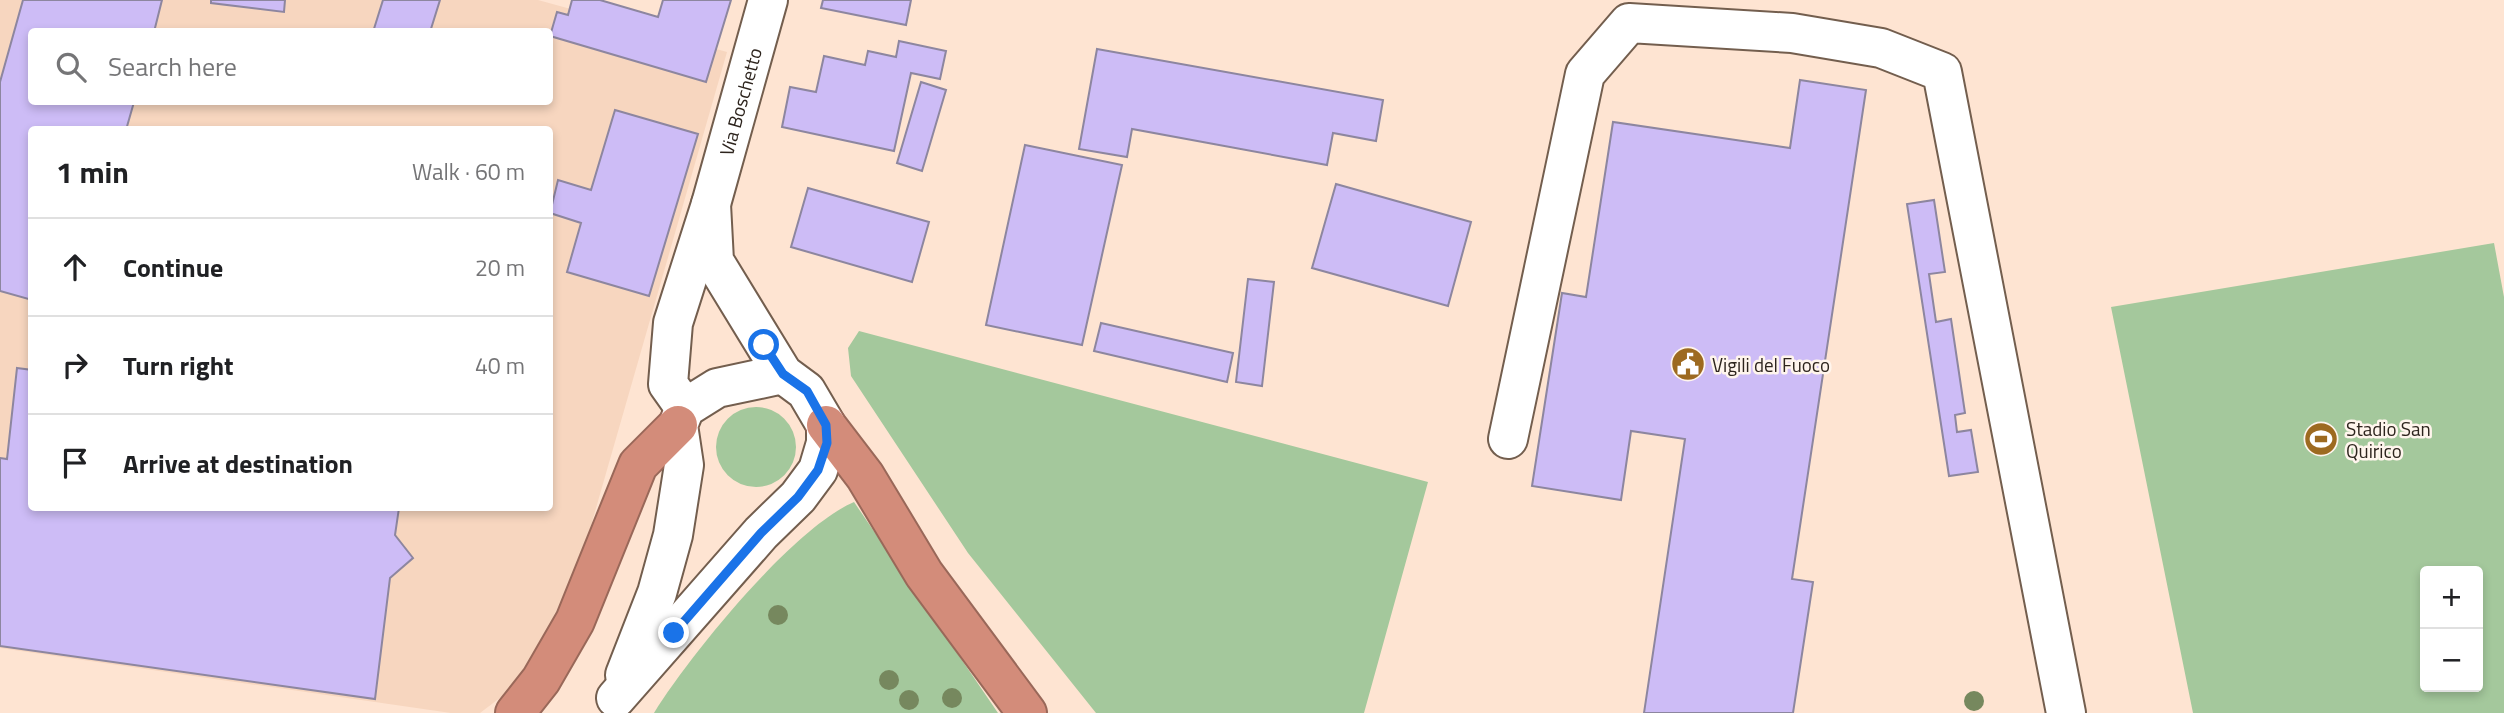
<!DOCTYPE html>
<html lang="en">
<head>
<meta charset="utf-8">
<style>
	:root { --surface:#fff; --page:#f2f2f2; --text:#202124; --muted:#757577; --line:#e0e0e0 }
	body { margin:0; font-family:"Titillium Web",sans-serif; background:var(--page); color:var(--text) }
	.controls { position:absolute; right:21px; bottom:21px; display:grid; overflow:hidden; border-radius:7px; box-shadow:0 4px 10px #0003 }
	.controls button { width:63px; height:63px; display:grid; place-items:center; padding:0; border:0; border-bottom:2px solid var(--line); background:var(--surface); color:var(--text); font:35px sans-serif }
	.stop { position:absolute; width:21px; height:21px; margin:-16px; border:5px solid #1a73e8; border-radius:50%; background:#fff }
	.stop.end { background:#1a73e8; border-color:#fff; box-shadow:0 2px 7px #0008 }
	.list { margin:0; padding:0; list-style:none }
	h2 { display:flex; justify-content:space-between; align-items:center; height:91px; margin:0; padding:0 28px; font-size:30px }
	h2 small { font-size:23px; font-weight:400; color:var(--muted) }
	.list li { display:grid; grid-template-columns:46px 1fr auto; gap:21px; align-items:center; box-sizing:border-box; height:98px; padding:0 28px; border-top:2px solid var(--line) }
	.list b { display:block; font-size:26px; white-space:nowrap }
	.list em { font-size:23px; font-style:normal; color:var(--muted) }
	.icon { flex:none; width:38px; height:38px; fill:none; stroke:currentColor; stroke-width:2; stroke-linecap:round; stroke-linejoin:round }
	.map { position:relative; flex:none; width:2504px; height:713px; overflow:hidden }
	.search { position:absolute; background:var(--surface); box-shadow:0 4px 10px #0003; left:28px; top:28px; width:525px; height:77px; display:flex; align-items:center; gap:18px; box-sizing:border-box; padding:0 24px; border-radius:7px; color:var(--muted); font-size:26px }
	.panel { position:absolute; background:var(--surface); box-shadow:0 4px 10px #0003; left:28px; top:126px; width:525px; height:385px; border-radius:7px }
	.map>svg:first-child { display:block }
	.built { fill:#f7d6bf; fill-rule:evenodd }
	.green { fill:#a4c89c; fill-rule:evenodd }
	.building { fill:#cdbcf6; stroke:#8d869f; stroke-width:2 }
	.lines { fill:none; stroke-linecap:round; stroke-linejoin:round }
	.minor-casing { stroke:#735e4e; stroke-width:42 }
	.highway-casing { stroke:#996859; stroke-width:42 }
	.minor { stroke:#fff; stroke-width:38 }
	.highway { stroke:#d38c7a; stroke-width:38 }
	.tree { fill:#76885e }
	.route { stroke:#1a73e8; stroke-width:9 }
	.labels { text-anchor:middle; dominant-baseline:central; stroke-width:5; stroke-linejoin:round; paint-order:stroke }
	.street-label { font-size:19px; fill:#2d241d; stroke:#fff5ed }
	.poi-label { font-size:19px; fill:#2d241d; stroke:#fff5ed; text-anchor:start }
</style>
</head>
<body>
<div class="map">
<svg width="2504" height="713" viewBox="0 0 2504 713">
	<rect width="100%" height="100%" fill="#fee4d2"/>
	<path class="built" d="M0,0H538L727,52L590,529L562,599L522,681L480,713H451L0,648ZM32,32H550V102H32ZM32,130H550V508H32Z"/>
	<path class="green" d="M2494,243L2504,297V713H2193L2111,307ZM2478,571V687H2425V571Z
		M859,331L1428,482L1364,713H1096L968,553L851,376L848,348Z
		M716 447a40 40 0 1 1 80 0a40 40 0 1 1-80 0Z
		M854,502L998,713H654C690,655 793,528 854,502Z"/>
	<path class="building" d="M23,0H162L154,32H32V102H134L126,130H32V300L0,291V82Z
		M211,0H285L284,12L211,3Z
		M383,0H440L430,32H373Z
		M572,0H600L658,17L663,0H731L706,82L550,36L557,12L568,15Z
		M823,0H911L906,25L821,8Z
		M899,41L946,51L940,79L911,73L894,151L782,127L790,87L816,92L824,56L865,65L868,51L896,57Z
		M1097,49L1383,100L1376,141L1333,133L1327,165L1132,129L1127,157L1079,149Z
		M1800,80L1866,90L1792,579L1813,582L1793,713H1644L1685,439L1631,431L1621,500L1532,486L1562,293L1586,297L1613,122L1790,148Z
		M921,82L946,90L922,171L897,163Z
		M615,110L698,134L649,296L567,272L581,223L550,213L558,180L591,190Z
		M1025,145L1122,165L1082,345L986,325Z
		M1336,184L1471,222L1448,306L1312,268Z
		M808,188L929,222L912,282L791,247Z
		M1934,200L1945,272L1929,274L1936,322L1951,319L1965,413L1955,415L1957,432L1971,430L1978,472L1949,476L1907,204Z
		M1248,279L1274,282L1262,386L1236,382Z
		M1101,323L1233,353L1227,382L1094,351Z
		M17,368L32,370V508H399L395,535L413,558L390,578L375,699L0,646V458L7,459Z"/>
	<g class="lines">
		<g class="minor-casing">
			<g id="minor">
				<path id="s1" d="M685,408L668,384L673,323L711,204L768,0"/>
				<path d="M1508,439L1585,74L1629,23L1792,33L1881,48L1942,72L2066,713"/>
				<path d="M625,675L657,593L673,535L684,465L678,425L685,408L717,388L783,374"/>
				<path d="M616,698L761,533L798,497L818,470L826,443V425L806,391L783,374L714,261L711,204"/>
			</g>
		</g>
		<g class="highway-casing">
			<path id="highway" d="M826,425L865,476L924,574L1027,713
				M515,713L541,680L575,621L638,465L678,425"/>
		</g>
		<use href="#minor" class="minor"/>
		<use href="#highway" class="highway"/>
	</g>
	<g class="tree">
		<circle cx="778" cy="615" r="10"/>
		<circle cx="889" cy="680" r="10"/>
		<circle cx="952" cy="698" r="10"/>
		<circle cx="909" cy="700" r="10"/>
		<circle cx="1974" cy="701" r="10"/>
	</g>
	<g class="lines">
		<path class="route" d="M674,633L761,533L798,497L818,470L827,443L826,425L807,391L783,374L764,345"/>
	</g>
	<defs>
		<g id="civic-disc" transform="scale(1.75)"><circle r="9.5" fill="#9d6a20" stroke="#fff5ed"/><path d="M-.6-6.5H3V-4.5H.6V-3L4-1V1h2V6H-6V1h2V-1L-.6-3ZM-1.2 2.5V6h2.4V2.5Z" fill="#fff"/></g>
		<g id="stadium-disc" transform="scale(1.75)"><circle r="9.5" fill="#9d6a20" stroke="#fff5ed"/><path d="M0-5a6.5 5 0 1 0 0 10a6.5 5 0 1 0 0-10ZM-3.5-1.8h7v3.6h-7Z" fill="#fff"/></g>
	</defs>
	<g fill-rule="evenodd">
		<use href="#civic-disc" x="1688" y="364"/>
		<use href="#stadium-disc" x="2321" y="439"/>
	</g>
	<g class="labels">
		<g class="street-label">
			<text stroke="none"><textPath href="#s1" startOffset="322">Via Boschetto</textPath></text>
		</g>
		<g class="poi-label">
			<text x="1712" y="364">Vigili del Fuoco</text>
			<text x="2346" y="428">Stadio San<tspan x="2346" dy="22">Quirico</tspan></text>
		</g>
	</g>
</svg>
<div class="controls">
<button>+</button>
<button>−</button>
</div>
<div class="stop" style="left:764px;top:345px"></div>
<div class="stop end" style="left:674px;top:633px"></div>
<div class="search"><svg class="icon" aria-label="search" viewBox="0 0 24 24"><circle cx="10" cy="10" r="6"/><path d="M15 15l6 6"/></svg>Search here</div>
<section class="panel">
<h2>1 min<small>Walk · 60 m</small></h2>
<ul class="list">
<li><svg class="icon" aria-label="ahead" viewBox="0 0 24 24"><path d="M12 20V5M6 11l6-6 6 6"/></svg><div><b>Continue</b></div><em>20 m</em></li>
<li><svg class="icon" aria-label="right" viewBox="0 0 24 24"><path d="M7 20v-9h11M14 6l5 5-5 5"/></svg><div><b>Turn right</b></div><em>40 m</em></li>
<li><svg class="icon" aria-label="arrive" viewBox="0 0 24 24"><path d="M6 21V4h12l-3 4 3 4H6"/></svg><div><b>Arrive at destination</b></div></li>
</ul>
</section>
</div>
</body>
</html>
